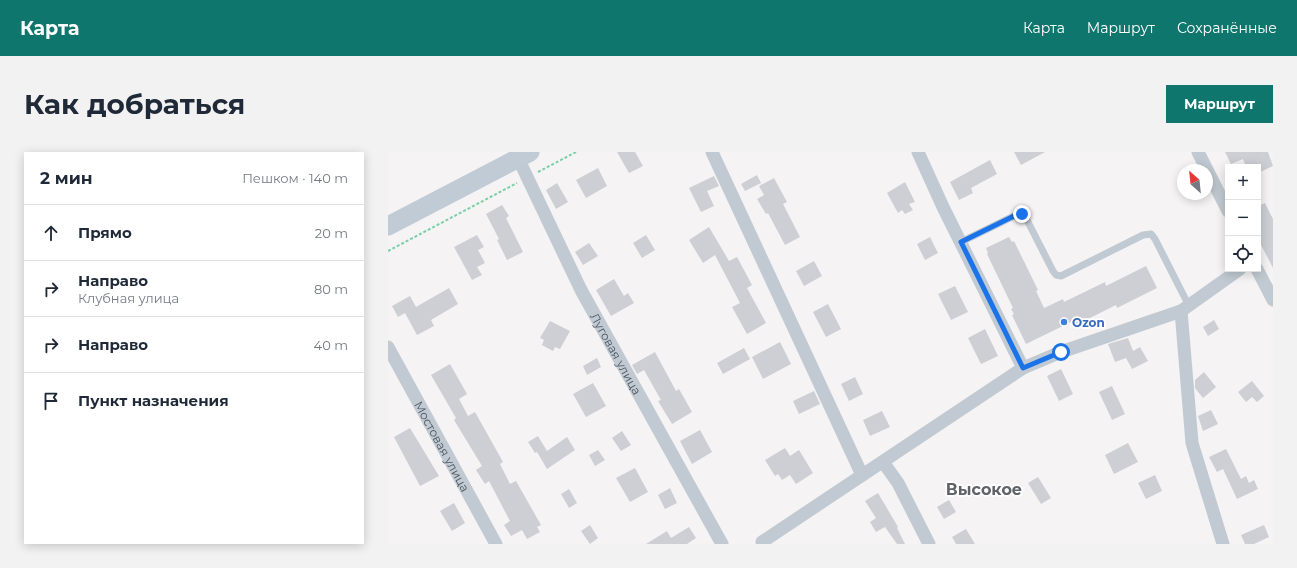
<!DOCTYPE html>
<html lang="ru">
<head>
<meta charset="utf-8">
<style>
	:root { --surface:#fff; --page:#f2f2f3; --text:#1f2937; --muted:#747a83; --line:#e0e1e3; --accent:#0f766e }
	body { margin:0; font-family:Montserrat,sans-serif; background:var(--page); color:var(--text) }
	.controls { position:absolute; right:12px; top:12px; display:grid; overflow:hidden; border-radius:0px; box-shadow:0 2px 10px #0003 }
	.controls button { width:36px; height:36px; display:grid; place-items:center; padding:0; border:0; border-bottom:1px solid var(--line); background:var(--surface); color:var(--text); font:20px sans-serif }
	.compass { position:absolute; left:789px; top:12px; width:36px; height:36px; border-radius:50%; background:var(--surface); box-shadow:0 2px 10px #0003; rotate:333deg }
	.stop { position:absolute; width:12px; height:12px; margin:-9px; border:3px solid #1a73e8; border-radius:50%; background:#fff }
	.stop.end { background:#1a73e8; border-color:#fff; box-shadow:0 1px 4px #0008 }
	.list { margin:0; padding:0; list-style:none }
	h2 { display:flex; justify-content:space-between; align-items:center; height:52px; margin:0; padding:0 16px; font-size:17px }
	h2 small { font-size:13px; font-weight:400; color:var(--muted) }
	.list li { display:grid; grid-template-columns:26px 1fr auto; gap:12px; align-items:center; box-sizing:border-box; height:56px; padding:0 16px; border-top:1px solid var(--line) }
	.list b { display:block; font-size:15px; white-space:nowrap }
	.list p { margin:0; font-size:13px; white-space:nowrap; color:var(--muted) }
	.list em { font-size:13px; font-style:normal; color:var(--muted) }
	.icon { flex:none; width:22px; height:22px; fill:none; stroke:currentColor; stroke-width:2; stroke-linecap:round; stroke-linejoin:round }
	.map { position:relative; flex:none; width:885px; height:392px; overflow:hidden; border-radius:0px }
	header { display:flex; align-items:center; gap:24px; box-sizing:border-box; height:56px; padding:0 20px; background:var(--accent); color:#fff }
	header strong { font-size:19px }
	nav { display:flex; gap:22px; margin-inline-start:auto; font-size:14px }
	.intro { display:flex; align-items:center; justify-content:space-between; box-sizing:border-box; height:96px; padding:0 24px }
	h1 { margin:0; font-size:28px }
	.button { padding:10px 18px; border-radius:0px; background:var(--accent); color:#fff; font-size:14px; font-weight:700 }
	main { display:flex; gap:24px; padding:0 24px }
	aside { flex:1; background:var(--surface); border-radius:0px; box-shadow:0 2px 10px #0003 }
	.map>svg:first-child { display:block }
	.building { fill:#cdcfd5 }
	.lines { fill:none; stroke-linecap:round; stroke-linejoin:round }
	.path { stroke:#7ad0a6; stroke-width:2; stroke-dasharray:3 2; stroke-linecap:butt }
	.lane { stroke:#c1cad2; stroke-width:7 }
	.street { stroke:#c1cad2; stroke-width:13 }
	.secondary { stroke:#c1cbd6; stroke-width:19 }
	.route { stroke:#1a73e8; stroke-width:5 }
	.shop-dot { fill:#3f7fe0; stroke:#fff; stroke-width:1.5 }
	.labels { text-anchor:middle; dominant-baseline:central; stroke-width:3.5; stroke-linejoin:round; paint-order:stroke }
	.shop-label { font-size:12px; font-weight:bold; fill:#366cbe; stroke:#fff; text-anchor:start }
	.street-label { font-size:12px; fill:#4a5661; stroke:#fff }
	.district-label { font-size:16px; font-weight:bold; fill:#5f6368; stroke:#fff }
</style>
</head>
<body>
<header>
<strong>Карта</strong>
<nav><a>Карта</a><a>Маршрут</a><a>Сохранённые</a></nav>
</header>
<div class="intro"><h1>Как добраться</h1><a class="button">Маршрут</a></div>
<main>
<aside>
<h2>2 мин<small>Пешком · 140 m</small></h2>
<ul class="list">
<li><svg class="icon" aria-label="ahead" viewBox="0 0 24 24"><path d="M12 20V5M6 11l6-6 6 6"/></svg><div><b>Прямо</b></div><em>20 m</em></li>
<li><svg class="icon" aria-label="right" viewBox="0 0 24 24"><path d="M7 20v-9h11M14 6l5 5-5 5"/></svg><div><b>Направо</b><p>Клубная улица</p></div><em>80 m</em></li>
<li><svg class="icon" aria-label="right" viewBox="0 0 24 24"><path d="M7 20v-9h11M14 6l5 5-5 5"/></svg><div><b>Направо</b></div><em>40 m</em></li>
<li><svg class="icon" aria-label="arrive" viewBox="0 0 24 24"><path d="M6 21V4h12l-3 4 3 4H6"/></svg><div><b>Пункт назначения</b></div></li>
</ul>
</aside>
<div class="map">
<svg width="885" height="392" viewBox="0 0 885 392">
	<rect width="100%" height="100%" fill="#f5f3f3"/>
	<path class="building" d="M229,0H247L255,14L241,21Z
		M626,0H657L633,13Z
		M837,0H880L885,14L870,21V15H858L855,7L843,12Z
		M602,8L609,22L583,36L585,41L571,48L562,30Z
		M210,16L219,34L198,46L188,28Z
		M369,23L373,31L357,39L353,32Z
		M326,24L331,34L319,39L326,54L313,60L301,36Z
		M386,26L399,50L395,52L412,85L397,93L380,61L378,62L369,47L376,43L371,34Z
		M517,30L527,50L521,52L525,58L517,62L514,58L510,61L499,41Z
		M169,31L180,50L168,57L158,38Z
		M877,51L885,67V116L870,87V54Z
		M114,53L121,64L118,66L135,100L119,108L109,88L111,87L98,62Z
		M321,75L341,109L349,105L364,133L359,136L378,171L359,182L344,155L352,151L327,103L315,111L301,88Z
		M89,83L96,95L90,98L97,111L89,115L94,123L84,128L66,95Z
		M258,83L267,98L254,106L245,91Z
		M542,85L550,101L537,108L529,92Z
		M621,85L624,90L626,89L650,138L648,139L656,156L675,147L676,150L717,130L718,134L758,114L769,136L729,156L728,153L688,173L685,169L638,192L624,163L626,162L623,157L625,156L599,102L600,101L598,96Z
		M201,91L210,104L195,113L187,100Z
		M426,109L434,124L416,134L408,119Z
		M226,127L236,144L240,141L246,151L223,164L208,138Z
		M567,134L580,160L563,168L550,142Z
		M61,136L70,152L43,168L46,174L29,183L17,161L10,165L4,154L22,144L28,155Z
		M440,152L453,177L438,185L425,160Z
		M826,168L831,177L820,184L815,175Z
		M162,169L182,179L172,197L167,195L165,199L154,193L156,188L152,186Z
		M597,177L610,204L593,212L580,186Z
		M740,186L745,199L752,195L760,209L744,217L738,206L727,210L720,192Z
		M392,190L403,212L375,227L364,205Z
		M356,196L362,207L335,222L329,211Z
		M267,200L288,239L291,237L304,260L284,272L270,249L273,248L256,218L249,222L244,213Z
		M209,206L213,215L199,223L195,214Z
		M62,212L79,242L71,247L80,264L87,260L115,310L112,312L122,332L128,329L153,373L149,375L152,380L139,387L134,378L123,384L116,373L122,369L101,329L97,332L88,318L94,314L66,268L68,266L43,223Z
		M673,217L685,242L671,249L659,224Z
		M816,220L828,235L815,246L807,236V228Z
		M467,225L475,242L461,249L453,232Z
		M864,229L876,244L869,250L864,245L858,250L850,240Z
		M205,231L218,254L198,265L185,242Z
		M724,234L737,262L724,268L711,240Z
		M426,239L432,252L411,262L405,249Z
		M823,258L830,272L815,279L810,264Z
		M494,259L502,275L482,284L475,268Z
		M22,276L51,324L32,334L6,285Z
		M312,278L324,300L304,312L292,289Z
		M234,279L243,293L233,299L224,286Z
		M150,284L159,299L179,285L187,298L159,317L149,300L147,301L140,290Z
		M740,291L750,310L726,322L717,303Z
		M397,296L402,304L411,298L425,321L408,332L402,323L394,328L390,322L387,324L377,308Z
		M838,297L853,327L858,324L861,331L866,328L870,337L849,347L835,317L829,320L821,305Z
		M210,298L217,308L207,314L201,303Z
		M247,316L260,340L242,350L228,326Z
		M767,323L774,339L758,347L750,331Z
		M650,325L663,346L653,352L640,331Z
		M282,336L289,351L277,357L270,343Z
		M181,337L189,351L181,356L173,342Z
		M490,341L510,375L509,376L517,392H509L497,375L488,380L482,370L488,366L477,349Z
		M561,348L568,360L556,367L549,355Z
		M66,351L77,371L64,379L52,359Z
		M202,373L210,386L202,392L193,379Z
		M876,373L881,385L866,392H857L853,383Z
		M301,375L308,386L299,392H258L279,379L283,386Z
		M578,377L587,392H568L564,385Z"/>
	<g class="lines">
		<path class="path" d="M150,20L188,0
			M0,99L129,31"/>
		<path class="lane" d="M573,90L628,63L634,62L639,68L665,119L668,123L673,124L755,83L763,82L767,87L801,154"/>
		<g class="street">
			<path d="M324,0L474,323"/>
			<path d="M530,0L555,55L635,216"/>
			<path d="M810,0L840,59"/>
			<path id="s1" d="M130,6L193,138L334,392"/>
			<path d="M869,117L885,148"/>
			<path d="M793,159L804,291L835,392"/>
			<path id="s2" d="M0,195L108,392"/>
			<path d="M495,310L510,331L541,392"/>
			<path d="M375,392L374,390L635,216L673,200L793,159L852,117"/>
		</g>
		<path class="secondary" d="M0,74L142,0"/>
	</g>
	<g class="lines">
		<path class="route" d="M634,62L628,63L573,90L635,216L673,200"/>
	</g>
	<circle class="shop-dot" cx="676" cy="170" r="4"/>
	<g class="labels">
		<g class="shop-label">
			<text x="684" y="170">Ozon</text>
		</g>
		<g class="street-label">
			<text stroke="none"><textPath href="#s1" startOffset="219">Луговая улица</textPath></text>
			<text stroke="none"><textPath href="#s2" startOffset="113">Мостовая улица</textPath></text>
		</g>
		<g class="district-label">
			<text x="596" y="337">Высокое</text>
		</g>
	</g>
</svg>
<div class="controls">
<button>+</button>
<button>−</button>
<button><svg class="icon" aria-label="locate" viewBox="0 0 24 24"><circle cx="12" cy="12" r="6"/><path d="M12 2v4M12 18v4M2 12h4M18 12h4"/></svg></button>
</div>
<svg class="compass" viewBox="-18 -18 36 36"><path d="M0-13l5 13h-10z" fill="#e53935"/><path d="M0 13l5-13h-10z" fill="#747a83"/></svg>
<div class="stop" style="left:673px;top:200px"></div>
<div class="stop end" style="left:634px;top:62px"></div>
</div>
</main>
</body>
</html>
